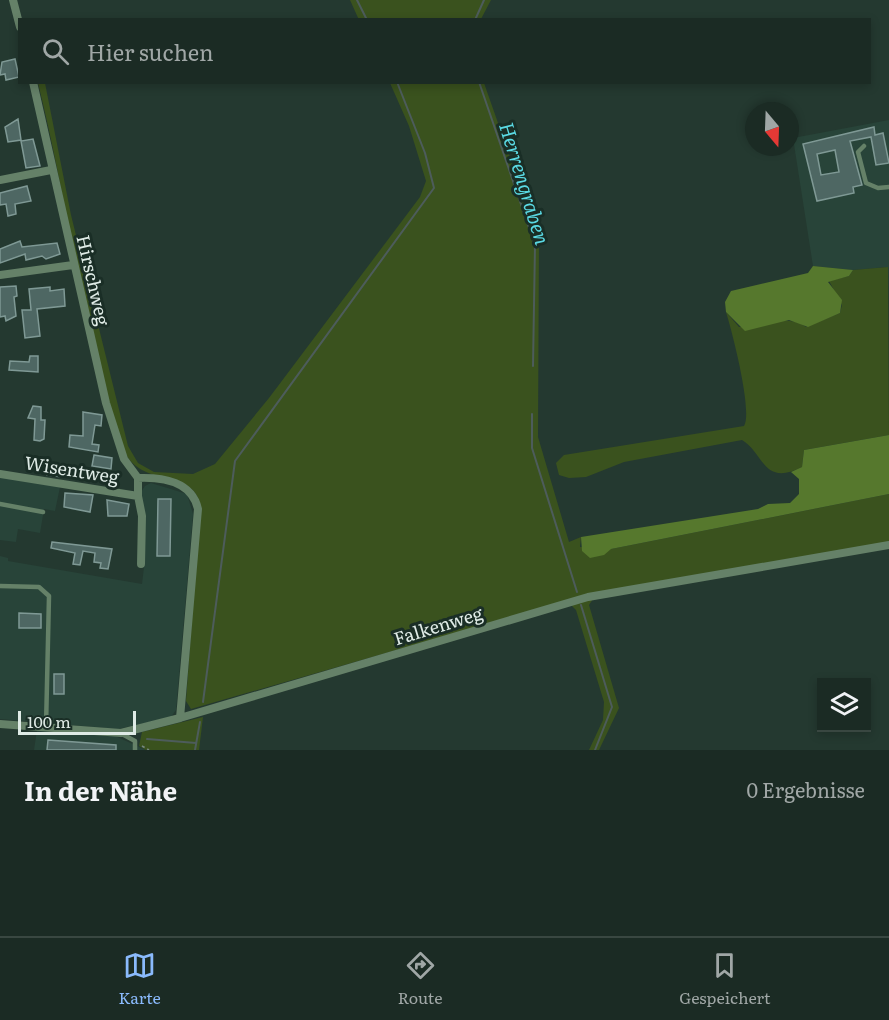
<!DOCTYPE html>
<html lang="de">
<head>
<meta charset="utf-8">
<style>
	:root { --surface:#1b2b24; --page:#283731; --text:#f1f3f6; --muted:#a0a7a6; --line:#394741; --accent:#8abafc }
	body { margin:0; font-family:Literata,serif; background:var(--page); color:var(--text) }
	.controls { position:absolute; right:18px; bottom:18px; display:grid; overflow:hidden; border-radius:0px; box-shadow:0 3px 9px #0003 }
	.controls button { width:54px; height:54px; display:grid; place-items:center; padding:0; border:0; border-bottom:2px solid var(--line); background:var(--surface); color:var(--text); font:30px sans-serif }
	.compass { position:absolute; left:745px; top:102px; width:54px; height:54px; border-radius:50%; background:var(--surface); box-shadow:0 3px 9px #0003; rotate:161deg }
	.scale { position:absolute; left:18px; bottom:15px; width:118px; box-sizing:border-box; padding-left:6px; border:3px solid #dfebe6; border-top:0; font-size:16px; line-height:21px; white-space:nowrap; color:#dfebe6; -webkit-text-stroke:4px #1a2e26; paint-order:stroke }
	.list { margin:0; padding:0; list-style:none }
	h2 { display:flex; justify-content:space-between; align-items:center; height:78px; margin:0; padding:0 24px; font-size:26px }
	h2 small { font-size:20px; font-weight:400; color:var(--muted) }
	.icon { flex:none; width:33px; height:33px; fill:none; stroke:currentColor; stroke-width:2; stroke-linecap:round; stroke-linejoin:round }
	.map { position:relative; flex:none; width:889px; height:750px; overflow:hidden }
	.search { position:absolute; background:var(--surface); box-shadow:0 3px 9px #0003; left:18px; right:18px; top:18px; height:66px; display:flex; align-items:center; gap:15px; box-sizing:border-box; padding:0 21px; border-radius:0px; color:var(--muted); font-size:22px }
	.sheet { height:186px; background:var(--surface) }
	nav { display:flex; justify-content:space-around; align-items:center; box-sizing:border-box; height:84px; border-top:2px solid var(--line); background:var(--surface); font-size:16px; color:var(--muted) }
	nav a { display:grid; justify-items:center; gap:3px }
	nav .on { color:var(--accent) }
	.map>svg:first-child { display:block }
	.built { fill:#284439 }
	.green { fill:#3a521e }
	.forest { fill:#56782d }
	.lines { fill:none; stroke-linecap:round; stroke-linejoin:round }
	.stream { stroke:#4d5c5b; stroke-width:2 }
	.building { fill:#4e6763; stroke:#7f9995; stroke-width:1.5; fill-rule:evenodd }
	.path { stroke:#768780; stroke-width:1.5; stroke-dasharray:3 3; stroke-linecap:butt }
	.lane { stroke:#658168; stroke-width:4.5 }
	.street { stroke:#658168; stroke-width:8 }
	.labels { text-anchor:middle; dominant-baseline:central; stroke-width:6; stroke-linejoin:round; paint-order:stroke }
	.street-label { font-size:18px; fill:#dfebe6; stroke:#1a2e26 }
	.water-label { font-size:20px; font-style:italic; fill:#5ad9e3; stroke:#1a2e26 }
</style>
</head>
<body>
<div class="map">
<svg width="889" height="750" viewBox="0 0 889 750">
	<rect width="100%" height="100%" fill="#243930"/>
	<path class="built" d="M889,120V304L888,267L853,270L813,266L793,138Z
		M0,477L60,487L55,511L44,509L40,533L18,529L16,542L0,540Z
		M151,483L187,494L193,514L176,710L171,717L118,729L0,719V556L8,558V561L142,584L145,559L141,492L145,486Z
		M37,730L115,736L146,750H34Z"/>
	<path class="green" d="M350,0H491L481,19L359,20Z
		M38,83H45L71,215L128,446L138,463L154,472L193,474L215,464L269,398L420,197L426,181L409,126L390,83H484L539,240L538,437L569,542L581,537L580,547L611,549L889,494V542L598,592L191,709L186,701L200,508C198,466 138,492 122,446C82,328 68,203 38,83Z
		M888,267L889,435L804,450L802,467C763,487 764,453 742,440L624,462L586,477L569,478L559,475L556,463L564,455L744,426C753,412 732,331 726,312L739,327C759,325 789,314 806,327L840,313L842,305L829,281L849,276L853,270Z
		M593,599L589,605L619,708L599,750H589L603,720L604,702L576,610L571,605Z
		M203,717L199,750H146L139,746L142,732Z"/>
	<path class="forest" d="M813,266L853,270L849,276L828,282L842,300L840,313L808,327L789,320L745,331L726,312L725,302L731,291L808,273Z
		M889,435V494L611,549L604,555L590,558L582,551L581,537L758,509L768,504L790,503L799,494V479L791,472L802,467L804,450Z"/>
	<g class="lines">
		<path class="stream" d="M357,0L367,20
			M475,20L484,0
			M479,82L535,245L533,366
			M532,414V448L577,592
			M581,605L612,707L595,750
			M203,702L235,461L434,188L425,153L397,82
			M147,739L196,743
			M195,750L200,722"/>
	</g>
	<path class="building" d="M15,59L19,77L6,80L5,74L0,75L2,62Z
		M18,119L21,140L8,142L5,127Z
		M874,127L875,135L883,133L889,163L876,165L871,137L850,141L862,185L853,187L854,193L817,201L803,144ZM835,150L839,172L821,175L817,154Z
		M33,139L40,166L26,168L21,141Z
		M27,186L31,201L15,204L16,214L8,216L6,204L0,205V193Z
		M20,241L22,247L57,243L60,254L46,259L42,256L26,260L25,254L0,263V249Z
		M16,286L17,296L14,297L16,316L6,321L5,316L0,317V287Z
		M50,287V291L64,289L65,306L37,309L40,336L25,338L22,310H31L29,289Z
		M30,356H38V372L9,370L10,361L29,362Z
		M33,406L41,407V420H45L44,439L40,441L34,440L35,419L28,418Z
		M83,412L102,415L101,426L95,425L92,444L99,445L98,452L69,447L70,435L83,436Z
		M94,455L112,458L111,469L92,466Z
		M31,459L64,465L62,477L47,475L48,468L30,465Z
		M65,493L93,495L90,512L64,507Z
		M158,499H171L170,556H157Z
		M107,500L129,504L127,516H108Z
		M52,542L112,549L108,569L100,568L101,563L94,562L95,553L83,551L80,565L73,564L75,553L51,548Z
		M19,613L41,614V628H19Z
		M54,674H64V694H54Z
		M48,740L116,745V750H47Z"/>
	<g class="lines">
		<path class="path" d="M142,746L149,750"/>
		<path class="lane" d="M864,146L858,152L866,183L878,188L889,187
			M0,504L43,512
			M0,586L39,587L49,596L46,727
			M122,734L135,741V750"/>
		<path class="street" d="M13,0L20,27
			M33,82L106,403L124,459L138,478C163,477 192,482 198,509L180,718
			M0,180L51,170
			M0,275L73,265
			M0,474L138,496
			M138,478V496L142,516L141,564
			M0,724L121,733L180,718L588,597L889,545"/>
	</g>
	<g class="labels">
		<g class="street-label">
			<text transform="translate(94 280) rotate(77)">Hirschweg</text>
			<text transform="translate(72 469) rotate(9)">Wisentweg</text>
			<text transform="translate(438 625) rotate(-17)">Falkenweg</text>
		</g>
		<g class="water-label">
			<text transform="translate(526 183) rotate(73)">Herrengraben</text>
		</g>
	</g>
</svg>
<div class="controls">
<button><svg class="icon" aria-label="layers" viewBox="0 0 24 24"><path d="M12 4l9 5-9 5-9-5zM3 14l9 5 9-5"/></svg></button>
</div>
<svg class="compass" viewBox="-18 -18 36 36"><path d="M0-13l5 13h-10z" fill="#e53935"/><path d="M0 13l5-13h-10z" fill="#a0a7a6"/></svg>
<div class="scale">100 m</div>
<div class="search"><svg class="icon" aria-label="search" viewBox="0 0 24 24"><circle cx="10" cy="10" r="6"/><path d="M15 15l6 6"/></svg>Hier suchen</div>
</div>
<section class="sheet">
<h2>In der Nähe<small>0 Ergebnisse</small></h2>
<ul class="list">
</ul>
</section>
<nav>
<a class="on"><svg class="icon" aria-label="map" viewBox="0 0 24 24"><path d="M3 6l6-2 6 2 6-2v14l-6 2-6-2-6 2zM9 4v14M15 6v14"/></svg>Karte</a>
<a><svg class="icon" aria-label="directions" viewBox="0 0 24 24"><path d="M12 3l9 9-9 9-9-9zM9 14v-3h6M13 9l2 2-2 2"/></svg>Route</a>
<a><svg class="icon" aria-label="saved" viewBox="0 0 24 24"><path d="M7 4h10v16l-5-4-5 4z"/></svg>Gespeichert</a>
</nav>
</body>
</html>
